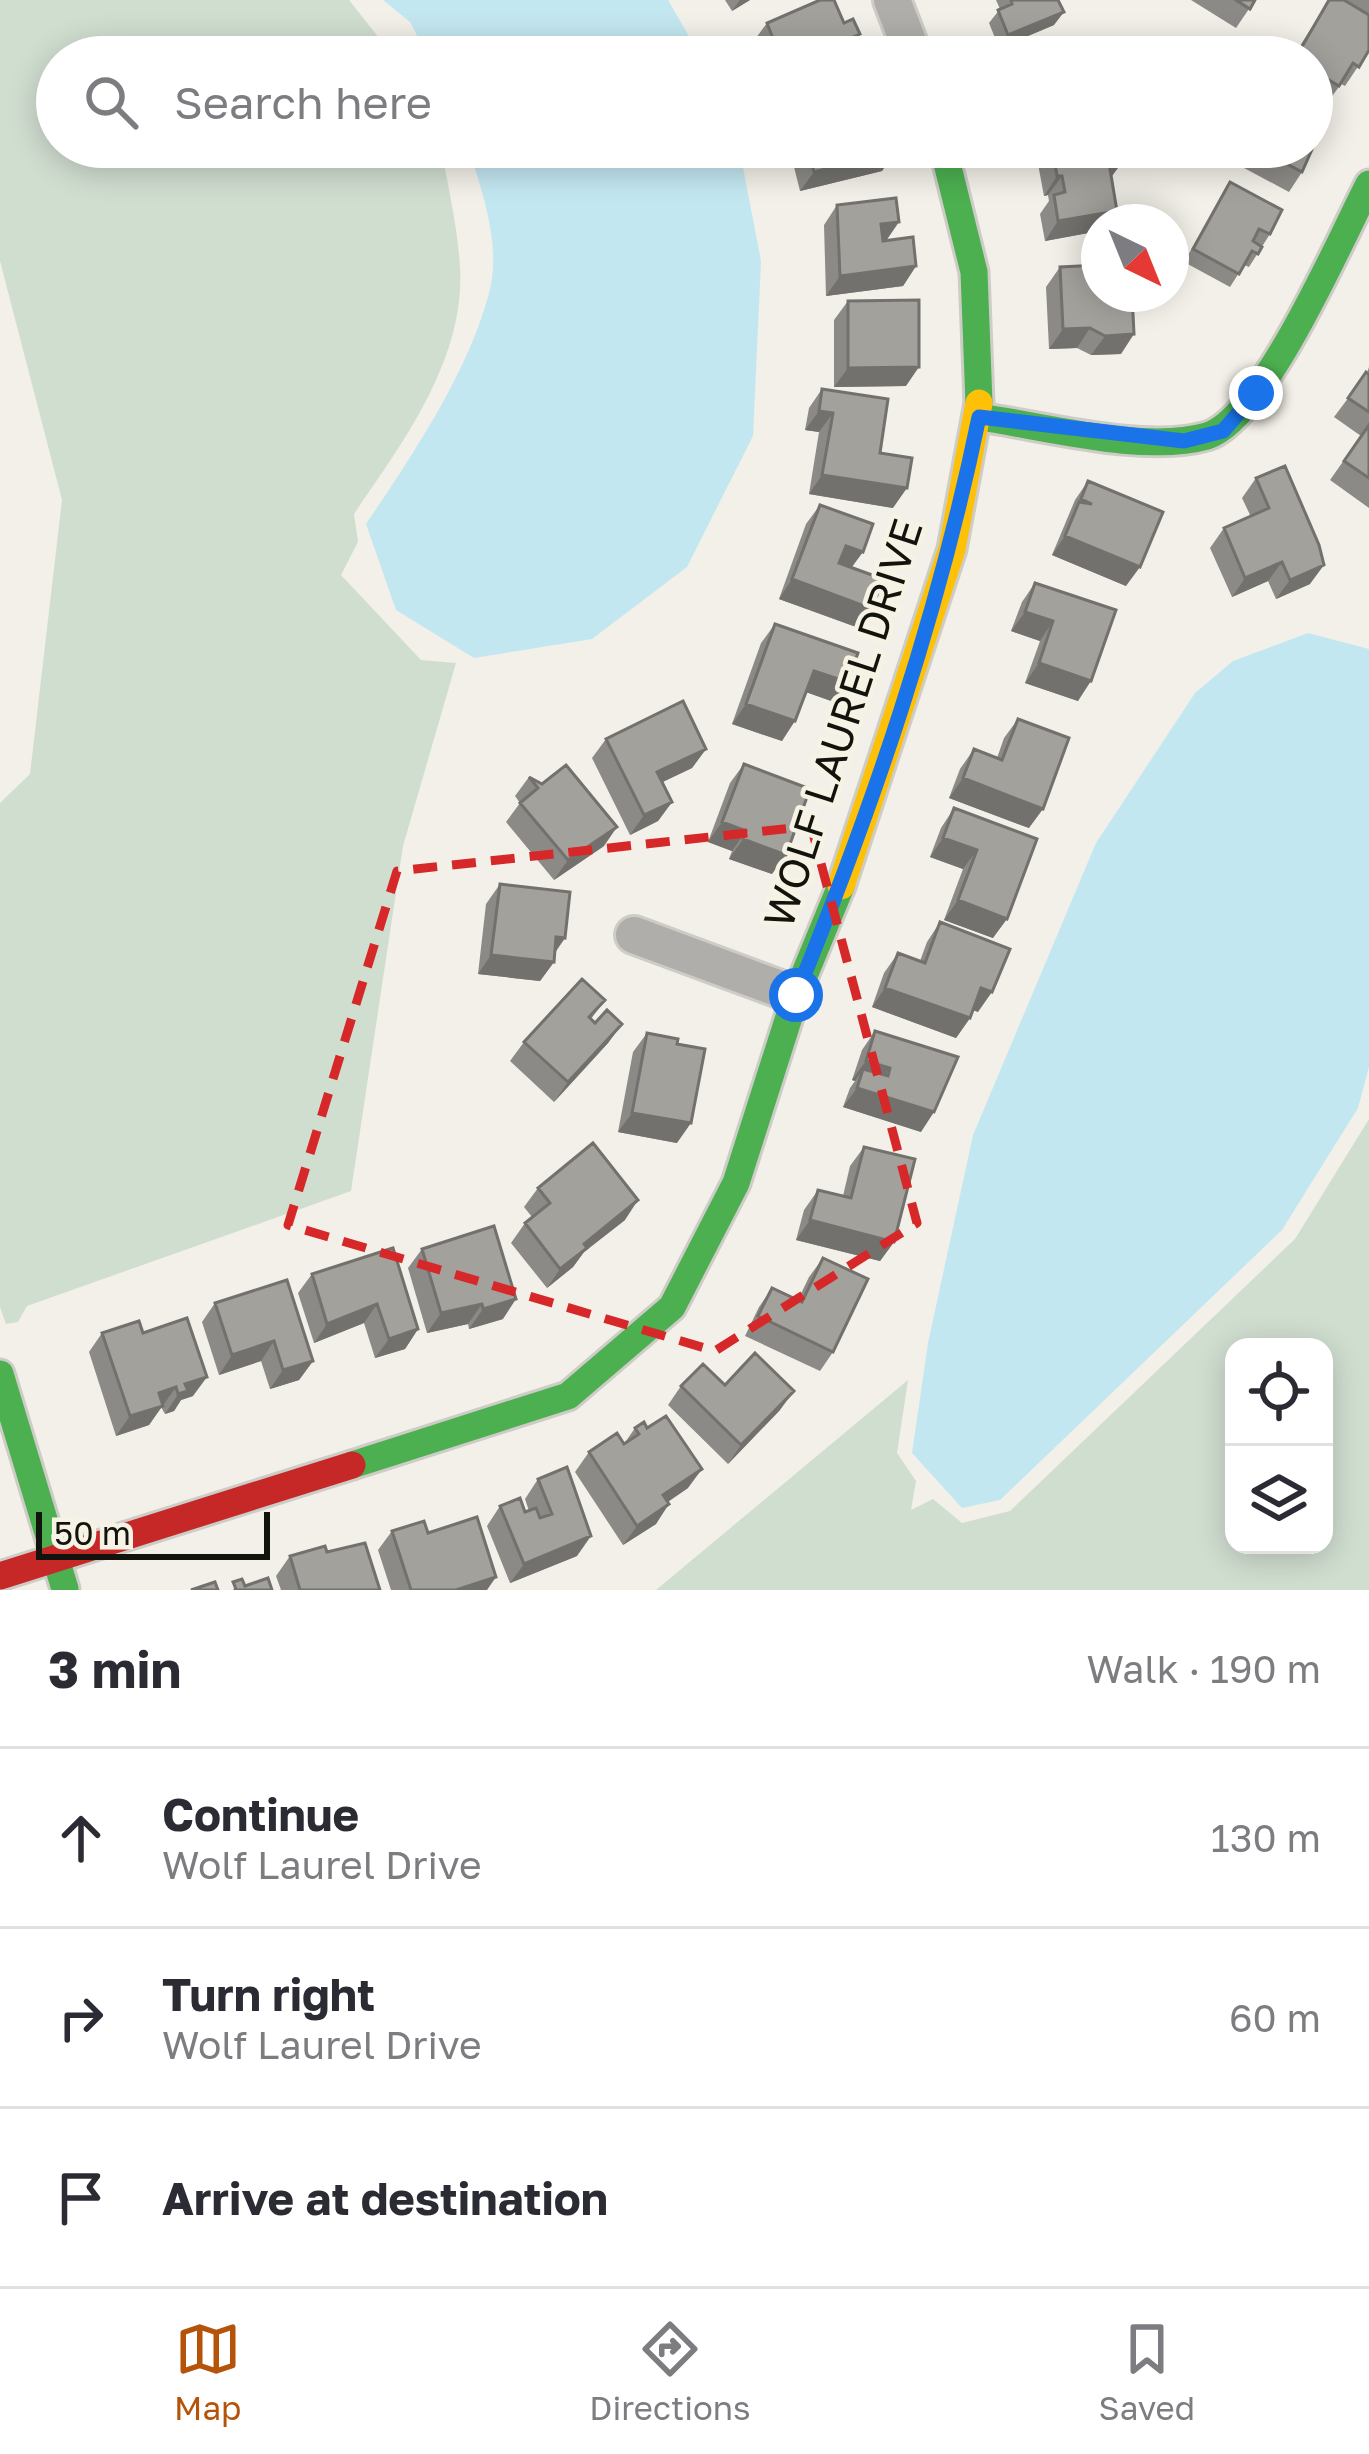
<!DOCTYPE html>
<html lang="en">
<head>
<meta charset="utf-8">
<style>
	:root { --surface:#fff; --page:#f2f2f3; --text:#2b2b33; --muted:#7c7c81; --line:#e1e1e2; --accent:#b45309 }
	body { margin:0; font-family:"Golos Text",sans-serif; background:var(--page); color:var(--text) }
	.controls { position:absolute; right:36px; bottom:36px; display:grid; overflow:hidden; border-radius:24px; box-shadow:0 6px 30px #0003 }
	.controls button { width:108px; height:108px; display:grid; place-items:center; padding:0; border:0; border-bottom:3px solid var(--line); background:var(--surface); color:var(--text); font:60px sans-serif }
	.compass { position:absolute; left:1081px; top:204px; width:108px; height:108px; border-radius:50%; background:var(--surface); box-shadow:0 6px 30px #0003; rotate:137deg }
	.scale { position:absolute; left:36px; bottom:30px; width:234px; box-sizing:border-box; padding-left:12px; border:6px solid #13130d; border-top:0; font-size:33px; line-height:42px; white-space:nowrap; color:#13130d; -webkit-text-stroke:9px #f6f3e4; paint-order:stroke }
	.stop { position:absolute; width:36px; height:36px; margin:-27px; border:9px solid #1a73e8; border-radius:50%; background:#fff }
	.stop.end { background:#1a73e8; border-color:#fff; box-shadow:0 3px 12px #0008 }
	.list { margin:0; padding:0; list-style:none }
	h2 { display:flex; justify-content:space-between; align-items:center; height:156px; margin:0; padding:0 48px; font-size:51px }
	h2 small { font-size:39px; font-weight:400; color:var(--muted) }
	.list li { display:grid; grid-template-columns:78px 1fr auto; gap:36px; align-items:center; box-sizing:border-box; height:180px; padding:0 48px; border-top:3px solid var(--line) }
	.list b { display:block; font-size:45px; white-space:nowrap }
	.list p { margin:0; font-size:39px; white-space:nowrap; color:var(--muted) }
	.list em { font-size:39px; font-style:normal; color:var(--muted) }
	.icon { flex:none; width:66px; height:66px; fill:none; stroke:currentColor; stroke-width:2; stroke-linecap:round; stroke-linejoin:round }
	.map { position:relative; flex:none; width:1369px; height:1590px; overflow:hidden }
	.search { position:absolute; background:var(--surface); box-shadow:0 6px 30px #0003; left:36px; right:36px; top:36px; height:132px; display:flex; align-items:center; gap:30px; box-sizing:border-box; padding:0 42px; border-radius:66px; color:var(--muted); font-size:45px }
	.sheet { height:696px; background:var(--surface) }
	nav { display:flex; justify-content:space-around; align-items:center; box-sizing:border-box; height:168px; border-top:3px solid var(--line); background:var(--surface); font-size:33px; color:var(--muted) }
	nav a { display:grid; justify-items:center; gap:6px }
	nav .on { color:var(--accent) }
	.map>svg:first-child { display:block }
	.green { fill:#d0ded0; fill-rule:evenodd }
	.water { fill:#c3e7f1 }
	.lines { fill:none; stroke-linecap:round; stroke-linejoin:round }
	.street-casing { stroke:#cdccc6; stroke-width:42 }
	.fast-casing { stroke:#cdccc6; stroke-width:33 }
	.slow-casing { stroke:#cdccc6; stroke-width:33 }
	.jam-casing { stroke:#cdccc6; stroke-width:33 }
	.street { stroke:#afaeab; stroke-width:36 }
	.fast { stroke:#4caf50; stroke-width:27 }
	.slow { stroke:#ffc107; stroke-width:27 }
	.jam { stroke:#c62828; stroke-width:27 }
	.wall { fill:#8c8a86 }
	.shaded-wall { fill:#72716d }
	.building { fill:#a3a19c; stroke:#72716d; stroke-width:3 }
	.route { stroke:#1a73e8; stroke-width:15 }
	.marked { fill:none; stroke:#d62828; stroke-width:9; stroke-dasharray:24 15; stroke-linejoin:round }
	.labels { text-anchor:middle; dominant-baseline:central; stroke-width:9; stroke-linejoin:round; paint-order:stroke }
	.street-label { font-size:42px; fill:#13130d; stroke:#f6f3e4 }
</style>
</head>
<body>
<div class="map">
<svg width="1369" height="1590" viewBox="0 0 1369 1590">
	<rect width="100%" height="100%" fill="#f2f0e8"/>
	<path class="green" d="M0,0H349L394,57H57V147H441C448,187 458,228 460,268C465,360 403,442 354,514L358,542L341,575L421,660L456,663L403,846L351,1191L27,1306L18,1322L6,1324L0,1307V803L30,774L62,500L0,261Z
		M1369,1119V1590H656L908,1380L897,1453L916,1481L911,1510L933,1499L962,1523L1010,1511L1295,1239ZM1324,1347V1545H1234V1347Z"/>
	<path class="water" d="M383,0H668L701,57H428L410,22Z
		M468,147H739L761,261L753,436L687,567L592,639L474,658L396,610L366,524C412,456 468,373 489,293C502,246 482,191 468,147Z
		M1308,633L1369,649V1067L1358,1108L1282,1230L1000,1500L962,1508L912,1453L928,1343L973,1135L1096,843L1195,693L1233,661Z"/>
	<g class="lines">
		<g class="street-casing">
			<path id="street" d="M892,0L914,57
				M634,935L796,995"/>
		</g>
		<g class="fast-casing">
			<path id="fast" d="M943,147L974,272L979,403
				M979,417C1044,426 1144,454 1207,436C1263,419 1341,238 1369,184
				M0,1374L65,1589
				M352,1465L568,1396L672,1307L736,1183L796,995L841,886"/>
		</g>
		<g class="slow-casing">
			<path id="slow" d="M841,886L952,549L979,403"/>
		</g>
		<g class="jam-casing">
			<path id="jam" d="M0,1576L352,1465"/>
		</g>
		<use href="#street" class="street"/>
		<use href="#fast" class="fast"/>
		<use href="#slow" class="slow"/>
		<use href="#jam" class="jam"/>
	</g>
	<path class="wall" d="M725,0H750L732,11Z
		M996,0H1058L1054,25L999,48L989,23L1000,9Z
		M1191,0H1255L1236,28Z
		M1329,0H1369V50L1345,86L1341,84L1325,106L1312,98V57H1293Z
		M767,23H844L860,34L853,44L851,57H747L755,45L753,42Z
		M789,147H894L895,151L882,171L800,191Z
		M1050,147H1120L1123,161L1111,177L1099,222V231L1045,241L1040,214L1049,201L1048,195L1044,196L1038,164Z
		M1221,147H1312L1302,172L1289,192L1218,154Z
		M1230,182L1270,234L1249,267L1244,265L1230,287L1184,262Z
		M837,205L886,240L916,266L903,286L826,296L824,225Z
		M1060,267L1121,354L1091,355L1077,348L1049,349L1046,287Z
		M848,301L906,386L834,387V320Z
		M1369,367V508L1330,480L1361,436L1334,417L1367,373Z
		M822,389L880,453L893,508L809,494L819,432L805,430L809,408Z
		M1256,478L1310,584L1276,599L1268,581L1232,597L1210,548L1224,528L1251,517L1242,498Z
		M1088,481L1126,586L1052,555L1075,500Z
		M820,505L852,568L859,628L779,599L806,524Z
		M1035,583L1116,610L1078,701L1025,683L1040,641L1011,631L1022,602Z
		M775,624L847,682L834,702L806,692L782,741L732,724L761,643Z
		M1018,719L1029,828L949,798L960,769L974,749L997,758L1004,738Z
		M606,739L706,749L692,768L662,782L672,802L658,821L630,835L592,758Z
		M744,764L772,874L729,859L732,851L708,842L730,783Z
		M529,777L604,846L554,880L506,822L520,803L515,796Z
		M954,808L1037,839L993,938L944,920L963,869L930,857L941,828Z
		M500,884L565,938L555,953L554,962L540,981L478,974L486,904Z
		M940,922L978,1012L973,1010L970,1018L956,1038L872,1007L884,973L898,953L920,961L927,942Z
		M605,1000L591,1019L595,1023L622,1024L608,1043L554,1102L510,1061L524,1042Z
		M875,1031L921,1132L843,1107L850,1088L855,1081L852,1080L862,1050Z
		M647,1033L677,1143L618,1132L633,1052Z
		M864,1147L894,1242L880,1261L796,1240L804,1210L818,1190L843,1196L850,1166Z
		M538,1188L625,1220L584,1252L573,1267L547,1288L511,1243L525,1223L532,1217L524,1207Z
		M393,1248L418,1329L405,1349L375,1358L364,1323L314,1343L298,1293L312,1274Z
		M422,1249L503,1319L469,1329L468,1324L427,1333L408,1268Z
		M823,1258L833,1352L820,1371L745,1336L759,1307L772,1288L798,1300L809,1277Z
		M215,1303L313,1361L299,1380L270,1389L261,1361L219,1375L202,1322Z
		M102,1333H143L193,1396L181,1400L174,1411L165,1414L161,1407L149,1425L116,1436L89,1352Z
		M725,1385L780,1410L728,1464L668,1405L681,1386Z
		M635,1428L688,1488L668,1502L656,1524L623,1545L575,1472L589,1452L624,1444Z
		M538,1479L577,1556L510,1583L487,1526L500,1506L525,1512L529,1511L525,1499Z
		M392,1531L428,1533L487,1590H391L378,1550Z
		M327,1552L380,1590H281L276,1576L290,1556Z"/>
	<path class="shaded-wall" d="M740,0H750L732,11Z
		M1064,12L1054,25L999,48L1008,35Z
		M895,151L882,171L800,191L814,172Z
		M1123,161L1109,180V163Z
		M1057,176H1062L1048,195L1044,196Z
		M1117,211L1109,222H1099V231L1045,241L1058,221Z
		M899,222L886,241L867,243L881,224Z
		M916,266L903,286L826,296L840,276Z
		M1090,328L1077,348L1049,349L1063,329Z
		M1134,334L1121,354L1091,355L1105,336Z
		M919,367L906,386L834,387L848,368Z
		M819,411L833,413L819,432L805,430Z
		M822,475L907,488L893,508L809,494Z
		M1065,536L1140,567L1126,586L1052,555Z
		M846,546L863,552L849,571L832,565Z
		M1282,562L1268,581L1232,597L1245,578Z
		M1324,565L1310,584L1276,599L1290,580Z
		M792,579L872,609L859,628L779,599Z
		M1025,612L1053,621L1040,641L1011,631Z
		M1039,663L1091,681L1078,701L1025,683Z
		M814,671L847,682L834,702L800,690Z
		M746,704L795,721L782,741L732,724Z
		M706,749L692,768L644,791L657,772Z
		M963,778L1043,809L1029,828L949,798Z
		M672,802L658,821L630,835L644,815Z
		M722,822L746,831L732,851L708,842Z
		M617,827L604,846L554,880L568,860Z
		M943,838L977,850L963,869L930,857Z
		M743,839L786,855L772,874L729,859Z
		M958,900L1007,919L993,938L944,920Z
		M556,937L565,938L551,957Z
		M491,955L554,962L540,981L478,974Z
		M885,988L970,1018L956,1038L872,1007Z
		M981,988L992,992L978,1012L967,1008Z
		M622,1024L608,1043L554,1102L568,1082Z
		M866,1061L890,1068L877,1088L863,1069L855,1081L852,1080Z
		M857,1088L934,1112L921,1132L843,1107Z
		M632,1113L691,1123L677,1143L618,1132Z
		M638,1200L625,1220L584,1252L573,1267L547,1288L560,1269L584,1244Z
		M810,1220L894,1242L880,1261L796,1240Z
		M516,1299L503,1319L469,1329L483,1309Z
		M377,1304L364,1323L314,1343L327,1324Z
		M482,1304L468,1324L427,1333L441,1313Z
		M418,1329L405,1349L375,1358L389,1339Z
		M274,1341L261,1361L219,1375L232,1355Z
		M313,1361L299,1380L270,1389L283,1370Z
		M207,1377L193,1396L181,1400L174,1411L165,1414L185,1384Z
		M176,1387L149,1425L116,1436L130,1416L159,1393Z
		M794,1391L780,1410L728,1464L741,1445Z
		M702,1469L688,1488L649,1514L663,1495Z
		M669,1504L656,1524L623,1545L637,1526Z
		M591,1536L577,1556L510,1583L524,1564Z
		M496,1577L487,1590H456Z"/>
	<path class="building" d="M820,0H834L844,23L853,19L860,34L851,38L856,50L839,57H763L757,43L772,36L767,23Z
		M1011,0H1058L1064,12L1008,35L998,10L1012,4Z
		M1236,0H1255L1250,9Z
		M1329,0H1344L1369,15V50L1359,67L1353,63L1339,86L1312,70V57H1296Z
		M1083,44L1087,57H1039Z
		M1312,110L1326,118L1302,172L1255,147H1312Z
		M808,147H894L895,151L814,172Z
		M1052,147H1120L1123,161L1109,163L1117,211L1058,221L1054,195L1065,192L1062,176H1057Z
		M1230,182L1282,210L1270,234L1259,229L1253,241L1262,247L1258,254L1252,251L1239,274L1193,249Z
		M896,198L899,222L881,224L883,241L913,237L916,266L840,276L837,205Z
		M1099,265V294H1132L1134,334L1105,336L1090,328L1063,329L1060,267Z
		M919,300V367L848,368V301Z
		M1366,372L1369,375V412L1348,398Z
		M822,389L888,399L880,453L912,458L907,488L822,475L833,413L819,411Z
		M1369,425V478L1344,461Z
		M1285,466L1319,545L1324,565L1290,580L1282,562L1245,578L1224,528L1269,508L1256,478Z
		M1088,481L1163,512L1140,567L1065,536L1079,502L1092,504L1081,499Z
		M820,505L873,524L863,552L846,546L839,563L883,579L872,609L792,579Z
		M1035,583L1116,610L1091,681L1039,663L1053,621L1025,612Z
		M775,624L858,653L847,682L814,671L795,721L746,704Z
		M683,701L706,749L657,772L672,802L644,815L606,739Z
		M1018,719L1069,738L1043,809L963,778L974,749L1002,760Z
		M744,764L810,789L786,855L743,839L746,831L722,822Z
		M566,765L617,827L568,860L520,803L538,788L529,777L542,784Z
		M954,808L1037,839L1007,919L958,900L977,850L943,838Z
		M500,884L570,892L565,938L556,937L554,962L491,955Z
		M940,922L1010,949L992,992L981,988L970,1018L885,988L898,953L925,963Z
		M582,979L605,1000L589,1017L595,1023L607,1010L622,1024L568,1082L524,1042Z
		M875,1031L958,1057L934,1112L857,1088L863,1069L888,1076L890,1068L866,1061Z
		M647,1033L678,1039L677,1044L705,1049L691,1123L632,1113Z
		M593,1143L638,1200L584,1244L587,1248L560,1269L525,1223L550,1203L538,1188Z
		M864,1147L915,1159L894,1242L810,1220L818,1190L851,1198Z
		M494,1226L516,1299L483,1309L482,1304L441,1313L422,1249Z
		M393,1248L418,1329L389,1339L377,1304L327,1324L312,1274Z
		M823,1258L868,1279L833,1352L758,1316L772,1288L802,1302Z
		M287,1280L313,1361L283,1370L274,1341L232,1355L215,1303Z
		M187,1318L207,1377L185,1384L188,1391L178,1394L176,1387L159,1393L163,1406L130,1416L102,1333L139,1321L143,1333Z
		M755,1353L794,1391L741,1445L681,1386L703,1364L725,1385Z
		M666,1416L702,1469L663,1495L669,1504L637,1526L589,1452L617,1433L624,1444L639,1434L635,1428L644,1422L647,1428Z
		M567,1467L591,1536L524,1564L500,1506L520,1498L525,1512L536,1508L540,1518L552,1514L538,1479Z
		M477,1517L496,1577L456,1590H411L392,1531L424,1521L428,1533Z
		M365,1543L380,1590H300L290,1556L325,1546L327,1552Z
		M268,1578L272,1590H234L236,1589L233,1582L242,1579L245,1586Z
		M215,1582L218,1590H191Z"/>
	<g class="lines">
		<path class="route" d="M796,995C873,807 938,616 979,417L1184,441L1223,431L1256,393"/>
	</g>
	<path class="marked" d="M811,826L917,1223L715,1351L288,1225L397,871Z"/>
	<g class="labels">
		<g class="street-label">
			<text transform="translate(842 723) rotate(-72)">WOLF LAUREL DRIVE</text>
		</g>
	</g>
</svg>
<div class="controls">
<button><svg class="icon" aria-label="locate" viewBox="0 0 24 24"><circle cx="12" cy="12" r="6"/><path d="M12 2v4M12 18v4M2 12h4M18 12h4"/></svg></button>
<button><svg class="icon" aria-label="layers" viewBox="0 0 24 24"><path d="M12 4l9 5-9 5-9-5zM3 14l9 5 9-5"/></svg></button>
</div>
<svg class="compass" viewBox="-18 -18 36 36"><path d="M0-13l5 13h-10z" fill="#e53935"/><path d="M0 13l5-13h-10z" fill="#7c7c81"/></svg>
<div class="scale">50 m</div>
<div class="stop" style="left:796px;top:995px"></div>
<div class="stop end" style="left:1256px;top:393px"></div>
<div class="search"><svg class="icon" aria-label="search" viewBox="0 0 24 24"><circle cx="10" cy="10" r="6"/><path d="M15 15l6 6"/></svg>Search here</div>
</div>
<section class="sheet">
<h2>3 min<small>Walk · 190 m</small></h2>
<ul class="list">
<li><svg class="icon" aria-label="ahead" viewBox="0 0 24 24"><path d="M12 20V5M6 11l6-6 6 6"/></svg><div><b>Continue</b><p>Wolf Laurel Drive</p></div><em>130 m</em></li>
<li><svg class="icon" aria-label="right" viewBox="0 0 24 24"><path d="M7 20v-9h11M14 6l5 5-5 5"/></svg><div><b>Turn right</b><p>Wolf Laurel Drive</p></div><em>60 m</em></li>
<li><svg class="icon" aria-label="arrive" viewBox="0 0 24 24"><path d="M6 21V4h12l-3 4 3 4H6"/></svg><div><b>Arrive at destination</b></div></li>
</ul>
</section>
<nav>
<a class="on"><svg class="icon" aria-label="map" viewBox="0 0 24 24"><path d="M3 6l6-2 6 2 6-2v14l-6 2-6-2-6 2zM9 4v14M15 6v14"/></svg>Map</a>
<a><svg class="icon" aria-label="directions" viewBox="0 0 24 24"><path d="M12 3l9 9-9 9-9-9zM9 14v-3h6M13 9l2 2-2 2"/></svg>Directions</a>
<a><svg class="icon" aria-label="saved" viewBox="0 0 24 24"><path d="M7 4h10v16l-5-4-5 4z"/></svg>Saved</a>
</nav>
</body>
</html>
